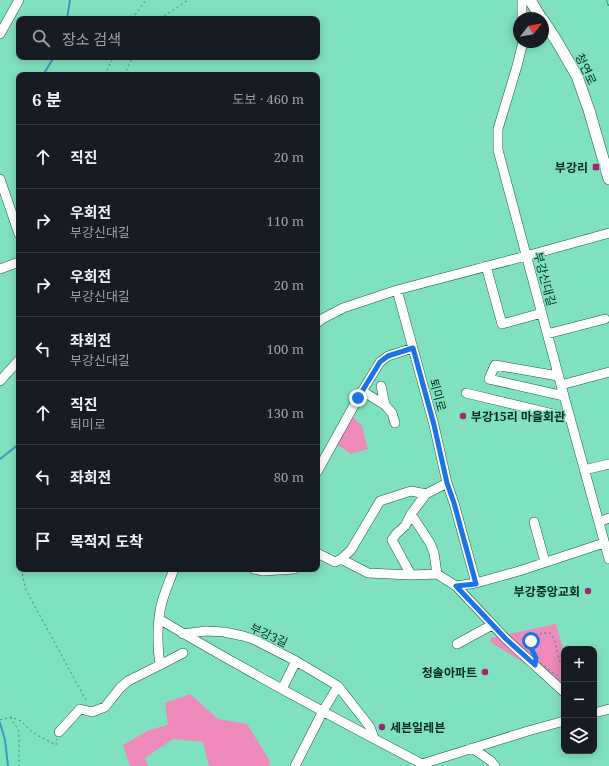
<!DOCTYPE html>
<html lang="ko">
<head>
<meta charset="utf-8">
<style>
	:root { --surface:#171b24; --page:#242831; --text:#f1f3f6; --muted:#9ea1a6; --line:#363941 }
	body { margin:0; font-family:"Noto Serif","Noto Sans KR",serif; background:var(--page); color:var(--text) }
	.controls { position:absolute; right:12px; bottom:12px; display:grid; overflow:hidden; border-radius:8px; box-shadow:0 2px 10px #0003 }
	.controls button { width:36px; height:36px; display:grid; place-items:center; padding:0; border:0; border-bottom:1px solid var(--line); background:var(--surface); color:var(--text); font:20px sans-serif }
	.compass { position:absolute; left:513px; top:12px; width:36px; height:36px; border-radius:50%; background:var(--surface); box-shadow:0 2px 10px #0003; rotate:59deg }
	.stop { position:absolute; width:12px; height:12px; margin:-9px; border:3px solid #1a73e8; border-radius:50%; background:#fff }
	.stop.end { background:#1a73e8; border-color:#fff; box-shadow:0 1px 4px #0008 }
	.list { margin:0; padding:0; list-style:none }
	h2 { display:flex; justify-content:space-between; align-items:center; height:52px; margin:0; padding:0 16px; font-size:17px }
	h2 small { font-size:13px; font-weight:400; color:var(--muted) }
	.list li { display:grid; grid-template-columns:26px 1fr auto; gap:12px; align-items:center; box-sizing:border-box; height:64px; padding:0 16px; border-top:1px solid var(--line) }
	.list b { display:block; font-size:15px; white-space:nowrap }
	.list p { margin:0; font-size:13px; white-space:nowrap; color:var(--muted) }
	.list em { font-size:13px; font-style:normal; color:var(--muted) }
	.icon { flex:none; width:22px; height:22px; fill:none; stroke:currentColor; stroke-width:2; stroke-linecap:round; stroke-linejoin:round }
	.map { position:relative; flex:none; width:609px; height:766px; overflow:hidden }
	.search { position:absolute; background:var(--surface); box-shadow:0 2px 10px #0003; left:16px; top:16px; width:304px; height:44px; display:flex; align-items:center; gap:10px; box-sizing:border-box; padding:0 14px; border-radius:8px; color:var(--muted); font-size:15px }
	.panel { position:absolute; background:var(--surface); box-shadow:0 2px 10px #0003; left:16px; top:72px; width:304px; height:500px; border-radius:8px }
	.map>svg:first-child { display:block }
	.green { fill:#ee89bb }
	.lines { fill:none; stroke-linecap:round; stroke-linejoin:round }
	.stream { stroke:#4096ba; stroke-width:2 }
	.minor-casing { stroke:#215545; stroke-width:10 }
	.major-casing { stroke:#215545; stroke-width:12 }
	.path { stroke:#428972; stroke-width:1; stroke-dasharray:2 3; stroke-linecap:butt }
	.minor { stroke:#fff; stroke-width:9 }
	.major { stroke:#fff; stroke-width:11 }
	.rail-casing { stroke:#3f836d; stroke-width:3.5 }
	.rail { stroke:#80e1c0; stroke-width:2; stroke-dasharray:6; stroke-linecap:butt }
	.route { stroke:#1a73e8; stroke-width:5 }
	.poi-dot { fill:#a52270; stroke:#80e1c0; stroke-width:1.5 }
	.labels { text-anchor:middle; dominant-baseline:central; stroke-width:3; stroke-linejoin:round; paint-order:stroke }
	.street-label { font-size:12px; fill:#002a1e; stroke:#80e1c0 }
	.poi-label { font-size:12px; font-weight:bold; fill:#002a1e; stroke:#80e1c0; text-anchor:end }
</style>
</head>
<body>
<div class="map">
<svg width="609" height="766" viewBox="0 0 609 766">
	<rect width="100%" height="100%" fill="#80e1c0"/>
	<path class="green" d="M353,417L362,426L368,449L351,454L340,446H336Z
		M556,624L564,653V688L492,643L490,638Z
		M190,694L218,719L247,724L270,761L269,766H209L203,742L173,739L145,758L148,766H130L123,745L149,730L168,725L165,703Z"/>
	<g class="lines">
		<path class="stream" d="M67,19L70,0
			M43,75L54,57
			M0,459L19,444
			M0,723L5,740L8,766"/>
		<g class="minor-casing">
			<path id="minor" d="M522,0V18
				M0,34L19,0
				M523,42L517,66L498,129V150L561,385L609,559
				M0,179L19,234
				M486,266L502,324L542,313
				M0,269L19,262
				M317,323L322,319L343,308L397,290L526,256L609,233
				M547,334L605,319
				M558,376L495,365L489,379L564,396
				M0,381L19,360
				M561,385L609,372
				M381,386L385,405
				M362,391L385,405L392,413L395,423
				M466,393L570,418
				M584,470L609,464
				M317,472L358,398L380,362L388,356L413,348
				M447,483L454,503L476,583
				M426,494L411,514L430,543L434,553L437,574
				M411,514L405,526L396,534L392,540L411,575
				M534,522L545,562
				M599,522L609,518
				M317,553L335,562L341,559L368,573L411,575L437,574L456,586
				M341,559L351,550L380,501L411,491L426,494L447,483L434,425L397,290
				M254,569L263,571L294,569
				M159,619C246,671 336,719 426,766
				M183,634L206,631L224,632L243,636L253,639L296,661L338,686L370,727L374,738
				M457,644L492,625
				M160,665L183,653
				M282,689L296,661
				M564,692L506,639L456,586L476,583L519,571L604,543
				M594,713L609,709
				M59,732L80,709L92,712L105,707L120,688L128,681L160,665C157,645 157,620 162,602C165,591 170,580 174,569
				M472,748L491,761L495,766
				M422,764L528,731L564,721
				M295,766L323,711L338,686"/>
		</g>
		<g class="major-casing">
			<path id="major" d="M530,0L541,18
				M543,20L556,40L577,76L589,110L609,179"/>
		</g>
		<path class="path" d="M132,19L146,0
			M160,19L188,0
			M105,75L113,57
			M124,75L133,57
			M19,528L18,534L19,562
			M21,569L26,590L87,702
			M544,633H550C557,641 555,646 558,655C560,663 563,666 563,674L561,676C552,675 548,667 540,663L535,665L536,658L531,648V641L536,635Z
			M11,717L12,721L16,726L19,732V766
			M0,720L11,717L21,721L30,730L37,735L56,745L57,739"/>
		<use href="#minor" class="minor"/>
		<use href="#major" class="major"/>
		<g class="rail-casing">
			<path id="rail" d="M608,0L609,4"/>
		</g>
		<use href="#rail" class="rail"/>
	</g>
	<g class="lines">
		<path class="route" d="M358,398L380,362L388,356L413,348L434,425L447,483L454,503L476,584L456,586L506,639L535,665L536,658L531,648V641"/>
	</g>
	<g class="poi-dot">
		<rect x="592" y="163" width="8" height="8" rx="2"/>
		<circle cx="463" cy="416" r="4"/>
		<circle cx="588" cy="591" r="4"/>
		<circle cx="485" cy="672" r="4"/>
		<circle cx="382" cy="727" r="4"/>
	</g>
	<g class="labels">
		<g class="street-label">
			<text transform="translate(586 69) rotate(64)">청연로</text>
			<text transform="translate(545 279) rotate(75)">부강신대길</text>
			<text transform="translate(438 395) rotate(75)">퇴미로</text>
			<text transform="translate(269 635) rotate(24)">부강3길</text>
		</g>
		<g class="poi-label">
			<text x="588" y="167">부강리</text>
			<text x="471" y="416" text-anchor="start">부강15리 마을회관</text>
			<text x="580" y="591">부강중앙교회</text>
			<text x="477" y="672">청솔아파트</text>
			<text x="390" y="727" text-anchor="start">세븐일레븐</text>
		</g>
	</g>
</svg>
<div class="controls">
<button>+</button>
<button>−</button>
<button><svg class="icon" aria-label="layers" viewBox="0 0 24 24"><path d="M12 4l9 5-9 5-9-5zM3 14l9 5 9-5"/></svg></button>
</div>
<svg class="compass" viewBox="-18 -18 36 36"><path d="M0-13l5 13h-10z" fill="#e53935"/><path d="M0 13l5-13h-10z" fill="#9ea1a6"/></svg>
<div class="stop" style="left:531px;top:641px"></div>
<div class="stop end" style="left:358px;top:398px"></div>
<div class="search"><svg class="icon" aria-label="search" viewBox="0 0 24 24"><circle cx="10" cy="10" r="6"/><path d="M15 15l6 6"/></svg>장소 검색</div>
<section class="panel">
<h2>6 분<small>도보 · 460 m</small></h2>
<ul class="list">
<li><svg class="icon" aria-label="ahead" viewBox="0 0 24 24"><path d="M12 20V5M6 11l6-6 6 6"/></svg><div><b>직진</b></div><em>20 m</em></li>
<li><svg class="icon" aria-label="right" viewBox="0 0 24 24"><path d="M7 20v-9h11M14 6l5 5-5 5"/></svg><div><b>우회전</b><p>부강신대길</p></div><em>110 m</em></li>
<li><svg class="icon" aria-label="right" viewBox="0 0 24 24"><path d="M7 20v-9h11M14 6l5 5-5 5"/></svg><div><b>우회전</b><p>부강신대길</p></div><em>20 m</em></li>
<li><svg class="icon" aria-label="left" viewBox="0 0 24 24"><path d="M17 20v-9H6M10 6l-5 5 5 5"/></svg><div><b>좌회전</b><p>부강신대길</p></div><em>100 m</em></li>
<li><svg class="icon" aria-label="ahead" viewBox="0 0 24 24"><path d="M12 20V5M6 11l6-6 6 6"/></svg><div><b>직진</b><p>퇴미로</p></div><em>130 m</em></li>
<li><svg class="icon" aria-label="left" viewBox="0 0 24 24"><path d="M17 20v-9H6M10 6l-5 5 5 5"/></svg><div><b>좌회전</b></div><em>80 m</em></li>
<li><svg class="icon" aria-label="arrive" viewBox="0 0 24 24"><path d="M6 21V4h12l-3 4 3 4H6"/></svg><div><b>목적지 도착</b></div></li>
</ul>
</section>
</div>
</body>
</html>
